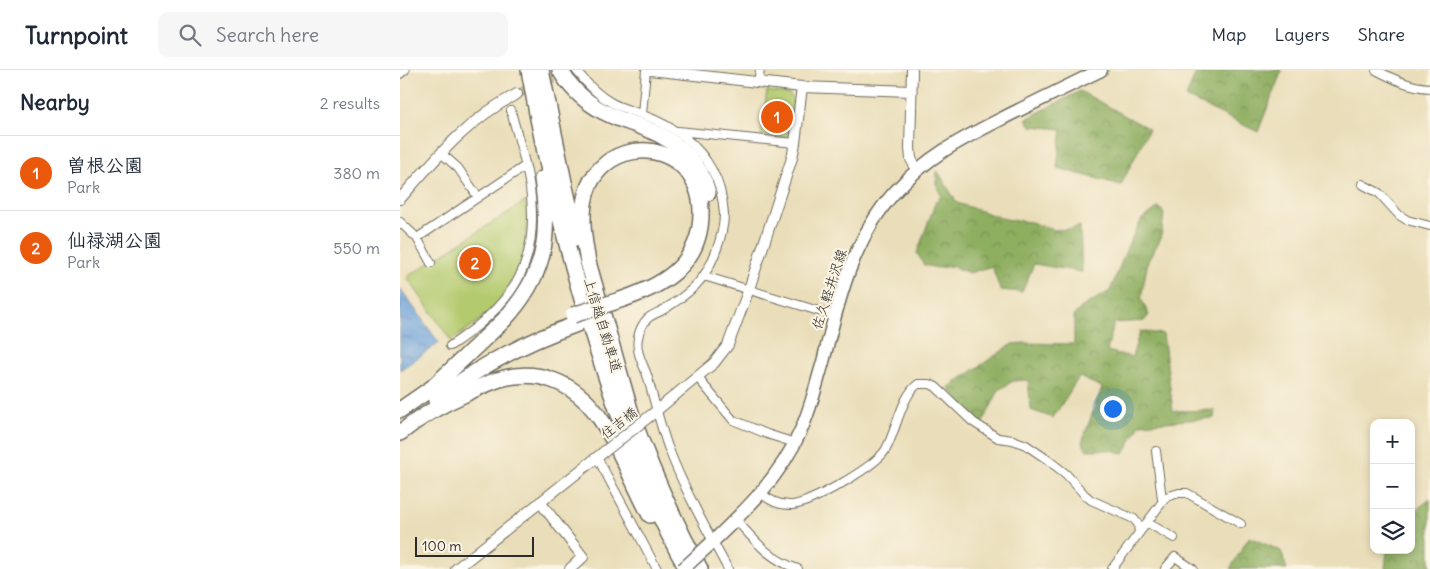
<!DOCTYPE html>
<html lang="en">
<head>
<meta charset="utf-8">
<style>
	:root { --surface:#fff; --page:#f6f6f7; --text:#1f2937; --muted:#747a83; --line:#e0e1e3; --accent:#ea580c }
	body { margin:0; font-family:Delius,"Klee One",sans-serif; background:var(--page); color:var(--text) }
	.controls { position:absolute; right:15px; bottom:15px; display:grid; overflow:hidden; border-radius:10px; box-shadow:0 2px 8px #0003 }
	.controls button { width:45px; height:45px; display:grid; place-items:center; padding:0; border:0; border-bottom:1px solid var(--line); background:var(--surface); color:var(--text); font:25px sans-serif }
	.scale { position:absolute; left:15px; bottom:12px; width:119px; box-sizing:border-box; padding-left:5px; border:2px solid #2b2b2b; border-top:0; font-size:14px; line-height:18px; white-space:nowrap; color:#2b2b2b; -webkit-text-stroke:4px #fcf5e5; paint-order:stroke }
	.you { position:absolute; left:712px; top:338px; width:18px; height:18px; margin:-12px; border:4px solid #fff; border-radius:50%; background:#1a73e8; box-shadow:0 0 0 8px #1a73e833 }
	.badge { display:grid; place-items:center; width:32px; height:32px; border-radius:50%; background:var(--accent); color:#fff; font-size:16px; font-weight:700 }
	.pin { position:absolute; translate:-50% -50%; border:2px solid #fff; box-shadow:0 1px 5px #0006 }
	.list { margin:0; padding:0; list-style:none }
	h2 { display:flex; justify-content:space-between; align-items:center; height:65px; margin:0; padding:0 20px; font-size:21px }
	h2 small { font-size:16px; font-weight:400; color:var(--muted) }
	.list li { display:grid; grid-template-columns:32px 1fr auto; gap:15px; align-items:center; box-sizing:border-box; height:75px; padding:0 20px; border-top:1px solid var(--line) }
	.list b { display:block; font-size:19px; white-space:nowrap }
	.list p { margin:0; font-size:16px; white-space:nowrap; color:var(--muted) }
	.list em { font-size:16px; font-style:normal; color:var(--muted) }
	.icon { flex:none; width:28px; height:28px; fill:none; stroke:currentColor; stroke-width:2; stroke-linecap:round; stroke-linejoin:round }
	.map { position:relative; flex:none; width:1030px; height:499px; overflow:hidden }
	header { display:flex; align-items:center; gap:30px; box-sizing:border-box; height:70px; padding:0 25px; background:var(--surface); border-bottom:1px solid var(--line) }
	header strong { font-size:24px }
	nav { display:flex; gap:28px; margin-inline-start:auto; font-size:18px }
	.search { width:350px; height:45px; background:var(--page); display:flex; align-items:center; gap:12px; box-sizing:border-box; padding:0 18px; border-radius:10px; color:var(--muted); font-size:19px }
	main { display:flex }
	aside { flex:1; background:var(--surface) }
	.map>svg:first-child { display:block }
	.green { fill:#b3ca6e; stroke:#6f7a4c }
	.forest { fill:url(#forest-crowns); stroke:#5c6c46 }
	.water { fill:url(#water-ripples); stroke:#4c6682 }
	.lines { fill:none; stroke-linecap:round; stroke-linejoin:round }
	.tertiary-tunnel { stroke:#c4ba9d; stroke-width:10; stroke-dasharray:10 5; stroke-linecap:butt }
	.minor-casing { stroke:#6e6a5d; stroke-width:10 }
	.tertiary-casing { stroke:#6e6a5d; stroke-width:12 }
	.primary-casing { stroke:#6e6a5d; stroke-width:15 }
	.motorway-casing { stroke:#6e6a5d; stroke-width:18 }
	.minor { stroke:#fff; stroke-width:8 }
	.tertiary { stroke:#fff; stroke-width:10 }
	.primary { stroke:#fff; stroke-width:12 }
	.motorway { stroke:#fff; stroke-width:15 }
	.tertiary-bridge-casing { stroke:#6e6a5d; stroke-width:12; stroke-linecap:butt }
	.primary-bridge-casing { stroke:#6e6a5d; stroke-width:15; stroke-linecap:butt }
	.motorway-bridge-casing { stroke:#6e6a5d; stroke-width:18; stroke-linecap:butt }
	.tertiary-bridge { stroke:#fff; stroke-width:10 }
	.primary-bridge { stroke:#fff; stroke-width:12 }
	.motorway-bridge { stroke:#fff; stroke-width:15 }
	.labels { text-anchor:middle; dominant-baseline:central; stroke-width:4; stroke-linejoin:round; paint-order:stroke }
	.street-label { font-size:14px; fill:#2b2b2b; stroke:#fcf5e5 }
</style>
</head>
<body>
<header>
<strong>Turnpoint</strong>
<div class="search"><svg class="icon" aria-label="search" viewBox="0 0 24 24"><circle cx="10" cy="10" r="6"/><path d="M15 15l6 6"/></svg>Search here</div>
<nav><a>Map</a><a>Layers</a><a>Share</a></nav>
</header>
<main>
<aside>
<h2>Nearby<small>2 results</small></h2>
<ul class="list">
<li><span class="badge">1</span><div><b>曽根公園</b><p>Park</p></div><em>380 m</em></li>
<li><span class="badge">2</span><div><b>仙禄湖公園</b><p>Park</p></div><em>550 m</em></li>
</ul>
</aside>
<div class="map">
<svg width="1030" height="499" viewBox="0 0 1030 499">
	<defs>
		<pattern id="forest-crowns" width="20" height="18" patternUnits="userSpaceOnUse" patternTransform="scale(1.25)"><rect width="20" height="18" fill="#8eae61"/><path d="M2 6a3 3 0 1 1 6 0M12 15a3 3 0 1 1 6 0" fill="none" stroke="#748e50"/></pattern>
		<pattern id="water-ripples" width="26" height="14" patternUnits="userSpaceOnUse" patternTransform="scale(1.25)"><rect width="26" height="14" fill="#6da2da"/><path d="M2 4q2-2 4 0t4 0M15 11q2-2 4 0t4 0" fill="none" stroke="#5a84b1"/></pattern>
	</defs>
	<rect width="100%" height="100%" fill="#fcf5e5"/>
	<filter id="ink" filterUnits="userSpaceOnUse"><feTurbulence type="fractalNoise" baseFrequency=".02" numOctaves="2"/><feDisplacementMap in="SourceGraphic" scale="10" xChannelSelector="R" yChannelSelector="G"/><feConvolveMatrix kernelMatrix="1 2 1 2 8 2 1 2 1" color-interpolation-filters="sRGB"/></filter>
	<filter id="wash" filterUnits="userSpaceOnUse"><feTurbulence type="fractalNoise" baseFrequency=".0096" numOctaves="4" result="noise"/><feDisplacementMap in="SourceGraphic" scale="20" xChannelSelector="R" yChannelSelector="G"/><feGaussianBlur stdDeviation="1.12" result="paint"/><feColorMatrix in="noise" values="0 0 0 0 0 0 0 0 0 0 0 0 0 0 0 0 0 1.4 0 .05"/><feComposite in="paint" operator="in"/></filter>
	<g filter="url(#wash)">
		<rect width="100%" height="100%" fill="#eadeba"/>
		<path class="green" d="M367,21L389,24L393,29L389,67L386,68L361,66Z
			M126,131C131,180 118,214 83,247C73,256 62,263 51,271L7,207Z"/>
		<path class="forest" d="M797,0H882L858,62L786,27Z
			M680,21L749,59L721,115L657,98L662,59L631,56L626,49Z
			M537,100L557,133L605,149L631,152L654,160L671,159L680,156L682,202L634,194L622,222L600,220L592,196L569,203L552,196L538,198L524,195L517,183L536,131L541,126L536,113Z
			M759,137L764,143L761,168L748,191L741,228L749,245L744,251L714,253L707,281L732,287L740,261L763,264L773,341L815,340L814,348L740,354L724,384L712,380H687L682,372L702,317L679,307L653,348L631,340L628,310L613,311L599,320L582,354L550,321L549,317L612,274L623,273L674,274V245L682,237L710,221L729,173L742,149Z
			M1030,429V499H985L987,480H1011V444Z
			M849,467L881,481L887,499H830Z"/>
		<path class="water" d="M0,218L39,273L0,300Z"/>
	</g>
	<g filter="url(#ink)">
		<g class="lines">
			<path class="tertiary-tunnel" d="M117,24L174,0"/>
			<g class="minor-casing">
				<path id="minor" d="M176,0C186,13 197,25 212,33C222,38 233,41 243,45C273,56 297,72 312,100C319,112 323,130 324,144C324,166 311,201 295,216C285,226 273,234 261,241C257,243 252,245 248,248C243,253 239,261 238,268C235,282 244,295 248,308C254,331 260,354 268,377C284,419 306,459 328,499
					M976,0C993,9 1010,17 1030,18
					M0,4L5,0
					M358,13L360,0
					M242,44L246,0
					M278,61L395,73
					M41,83L58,98L78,127
					M962,114L979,123L999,145L1007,150L1030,156
					M0,152L17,168L125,96
					M17,168L31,193
					M304,206L435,246
					M50,276C115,233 142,192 129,112C125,88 117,65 111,41
					M298,308L333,350L367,364L395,373
					M756,381L762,429L763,431
					M197,387L257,499
					M361,423C370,431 379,436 392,435C410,434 478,395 486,379C496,361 502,325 518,314H530L536,317L573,352L598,368L613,370L626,375L648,390L666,404L684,424L691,430L734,449L738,454L739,463L712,499
					M336,450C355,471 370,490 398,499
					M748,453L774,468
					M739,463L766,427L779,423H787L841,454
					M765,499L775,487L793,499"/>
			</g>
			<g class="tertiary-casing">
				<path id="tertiary" d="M250,0L402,17L511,21
					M512,0L510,78L511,89L517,100
					M0,129C36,88 68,49 117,24
					M250,346L314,293L328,275L349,219L392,88L395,73L402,17
					M140,432L183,487L170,499
					M56,499L205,381"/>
			</g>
			<g class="primary-casing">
				<path id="primary" d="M307,477C344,442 380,408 401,360C411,338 416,315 423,292C438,232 452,170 494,123C528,85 564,68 609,45C640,30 670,15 701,0"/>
			</g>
			<g class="motorway-casing">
				<path id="motorway" d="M129,0C145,92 167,183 195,272C219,350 247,427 287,499
					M141,0L165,117L177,168
					M160,0C169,16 181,28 197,38C212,48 230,52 247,59C277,71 300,91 308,123
					M214,232C260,218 302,196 301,141C301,124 294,106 280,94C247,67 197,83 186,124C180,147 184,170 188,192L233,350
					M34,316L103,251C145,206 151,169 142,109
					M36,331C77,296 126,272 177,254
					M0,340L42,311
					M231,343C250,397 273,449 300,499
					M0,363C20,347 42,334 65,324C75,319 86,314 97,310C136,297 173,312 197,344C218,373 233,413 250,445"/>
			</g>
			<use href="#minor" class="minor"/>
			<use href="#tertiary" class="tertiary"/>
			<use href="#primary" class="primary"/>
			<use href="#motorway" class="motorway"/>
			<g class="tertiary-bridge-casing">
				<path id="tertiary-bridge" d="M205,381L250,346"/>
			</g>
			<g class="primary-bridge-casing">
				<path id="primary-bridge" d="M283,499L307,477"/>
			</g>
			<g class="motorway-bridge-casing">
				<path id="motorway-bridge" d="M173,245L214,232"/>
			</g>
			<use href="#tertiary-bridge" class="tertiary-bridge"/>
			<use href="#primary-bridge" class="primary-bridge"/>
			<use href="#motorway-bridge" class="motorway-bridge"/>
		</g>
	</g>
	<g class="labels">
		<g class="street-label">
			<text transform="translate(429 219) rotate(-72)">佐久軽井沢線</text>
			<text transform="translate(203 255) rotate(73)">上信越自動車道</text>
			<text transform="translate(219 353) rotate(-38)">住吉橋</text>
		</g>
	</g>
</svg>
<div class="controls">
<button>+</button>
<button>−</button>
<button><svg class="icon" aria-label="layers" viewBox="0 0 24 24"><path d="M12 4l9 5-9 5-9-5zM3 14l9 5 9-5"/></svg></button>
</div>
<div class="scale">100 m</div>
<div class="you"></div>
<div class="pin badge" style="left:377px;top:47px">1</div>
<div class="pin badge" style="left:75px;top:193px">2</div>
</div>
</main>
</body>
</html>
